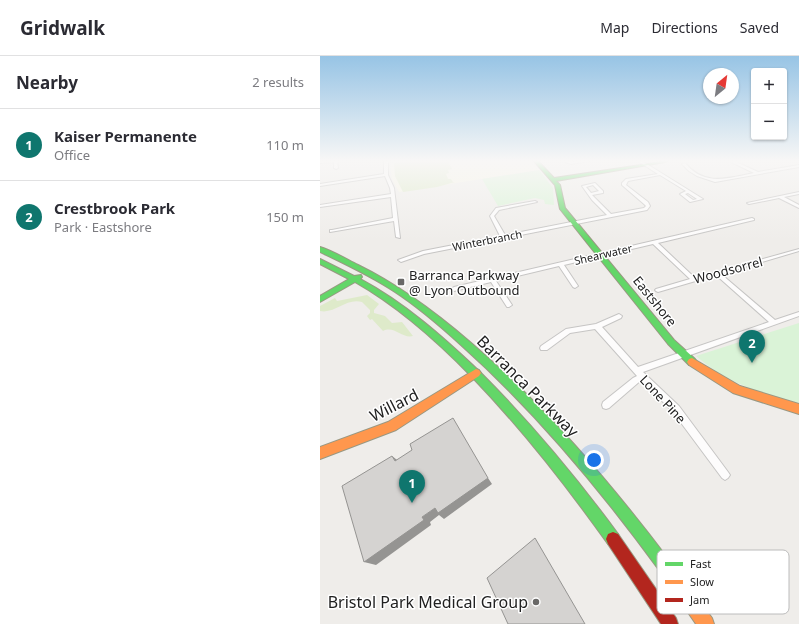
<!DOCTYPE html>
<html lang="en">
<head>
<meta charset="utf-8">
<style>
	:root { --surface:#fff; --page:#f7f7f7; --text:#2b2b33; --muted:#7c7c81; --line:#e1e1e2; --accent:#0f766e }
	body { margin:0; font-family:"Noto Sans",sans-serif; background:var(--page); color:var(--text) }
	.controls { position:absolute; right:12px; top:12px; display:grid; overflow:hidden; border-radius:4px; box-shadow:0 1px 3px #0004 }
	.controls button { width:36px; height:36px; display:grid; place-items:center; padding:0; border:0; border-bottom:1px solid var(--line); background:var(--surface); color:var(--text); font:20px sans-serif }
	.compass { position:absolute; left:383px; top:12px; width:36px; height:36px; border-radius:50%; background:var(--surface); box-shadow:0 1px 3px #0004; rotate:29deg }
	.you { position:absolute; left:274px; top:404px; width:14px; height:14px; margin:-10px; border:3px solid #fff; border-radius:50%; background:#1a73e8; box-shadow:0 0 0 6px #1a73e833 }
	.badge { display:grid; place-items:center; width:26px; height:26px; border-radius:50%; background:var(--accent); color:#fff; font-size:13px; font-weight:700 }
	.pin { position:absolute; translate:-50% -33px; filter:drop-shadow(0 1px 2px #0008) }
	.pin::after { content:''; position:absolute; top:21px; width:14px; height:12px; background:inherit; clip-path:polygon(0 0,100% 0,50% 100%) }
	.list { margin:0; padding:0; list-style:none }
	h2 { display:flex; justify-content:space-between; align-items:center; height:52px; margin:0; padding:0 16px; font-size:17px }
	h2 small { font-size:13px; font-weight:400; color:var(--muted) }
	.list li { display:grid; grid-template-columns:26px 1fr auto; gap:12px; align-items:center; box-sizing:border-box; height:72px; padding:0 16px; border-top:1px solid var(--line) }
	.list b { display:block; font-size:15px; white-space:nowrap }
	.list p { margin:0; font-size:13px; white-space:nowrap; color:var(--muted) }
	.list em { font-size:13px; font-style:normal; color:var(--muted) }
	.map { position:relative; flex:none; width:479px; height:568px; overflow:hidden }
	header { display:flex; align-items:center; gap:24px; box-sizing:border-box; height:56px; padding:0 20px; background:var(--surface); border-bottom:1px solid var(--line) }
	header strong { font-size:19px }
	nav { display:flex; gap:22px; margin-inline-start:auto; font-size:14px }
	main { display:flex }
	aside { flex:1; background:var(--surface) }
	.map>svg:first-child { display:block }
	.education { fill:#f7f5e6 }
	.grass { fill:#deeaca }
	.park { fill:#daf3d7 }
	.lines { fill:none; stroke-linecap:round; stroke-linejoin:round }
	.street-casing { stroke:#c6c5c4; stroke-width:2 }
	.fast-casing { stroke:#999882; stroke-width:2 }
	.slow-casing { stroke:#999882; stroke-width:2 }
	.jam-casing { stroke:#999882; stroke-width:2 }
	.street { fill:#fdfcfc; fill-rule:evenodd }
	.fast { fill:#63d668; fill-rule:evenodd }
	.slow { fill:#ff974d; fill-rule:evenodd }
	.jam { fill:#b3261e; fill-rule:evenodd }
	.shaded-wall { fill:#959492 }
	.building { fill:#d5d3d1; stroke:#959492 }
	.poi-dot { fill:#696867; stroke:#fff; stroke-width:1.5 }
	.labels { text-anchor:middle; dominant-baseline:central; stroke-width:3; stroke-linejoin:round; paint-order:stroke }
	.far-street-label { font-size:11px; fill:#212121; stroke:#fff }
	.street-label { font-size:13px; fill:#212121; stroke:#fff }
	.poi-label { font-size:13px; fill:#212121; stroke:#fff; text-anchor:start }
	.near-street-label { font-size:16px; fill:#212121; stroke:#fff }
	.near-poi-label { font-size:16px; fill:#212121; stroke:#fff; text-anchor:end }
	.key { fill:#fff; stroke:#bcbcbc; stroke-width:1 }
	.key-label { font-size:11px; fill:#212121 }
</style>
</head>
<body>
<header>
<strong>Gridwalk</strong>
<nav><a>Map</a><a>Directions</a><a>Saved</a></nav>
</header>
<main>
<aside>
<h2>Nearby<small>2 results</small></h2>
<ul class="list">
<li><span class="badge">1</span><div><b>Kaiser Permanente</b><p>Office</p></div><em>110 m</em></li>
<li><span class="badge">2</span><div><b>Crestbrook Park</b><p>Park · Eastshore</p></div><em>150 m</em></li>
</ul>
</aside>
<div class="map">
<svg width="479" height="568" viewBox="0 0 479 568">
	<rect width="100%" height="100%" fill="#efedea"/>
	<path class="education" d="M86,105H211L219,114L79,136L72,123L70,107Z"/>
	<path class="grass" d="M90,105H128L132,113L128,114L129,117L126,118L128,123H131L133,126H135L117,131L83,136L75,120L74,107Z
		M47,239L59,248L54,254V257L65,260L72,267L82,266L93,280C82,283 74,269 63,275L52,263L50,264L47,260L50,257V254L42,246C25,242 16,258 0,255V250L15,242L17,245Z"/>
	<path class="park" d="M219,114L233,132L234,149L225,148L224,144L215,142L178,150L162,123Z
		M479,267V347C439,336 408,328 376,300Z"/>
	<g class="lines">
		<g class="street-casing">
			<path id="street" d="M0,105H17L18,112L16,113L14,112V106L0,107Z
				M64,105H68V119L74,132L80,182L76,181L74,165L10,176V174H12L73,162L71,141L0,151V149L71,138L70,132L65,120L0,130V128L64,118Z
				M243,105H247L251,106L269,105L251,108Z
				M319,105H322L383,143L370,146L360,138L366,135L340,119L308,125L306,129L328,146L330,150L327,154L104,198L81,206L78,204L103,195L180,180L170,160L176,152L215,145L217,146L179,154L174,160L185,179L287,159L272,144L262,130L275,127L283,135V137L272,139L291,158L324,152L326,150L324,148L302,129V127L306,123L338,118L319,106ZM273,129L279,135L271,137L266,131ZM368,137L377,143L373,144L365,138Z
				M411,105H414L438,116L479,109V111L395,126L377,120L369,115L362,108L365,107C385,131 408,122 434,117L411,106Z
				M479,136V138L464,141L479,149V152L459,142L429,148L427,147Z
				M432,162L434,163V164L338,187L375,222L479,193V195L401,218L455,264L479,256V260L323,316L359,350L408,416L410,419L408,422L405,424L402,422L353,356L322,325L319,326L289,352L286,353L283,352L282,349L283,346L313,322L317,320L275,273L250,277L227,294H221L220,292L221,290L246,273L276,268L299,258L302,260L301,262L282,271L318,311L449,266L396,219L338,236L336,235L335,234L336,233L370,223L333,188L244,209L258,230L255,232L253,231L239,210L176,225L192,249L189,251H187L171,226L134,235L131,233L134,231Z"/>
		</g>
		<g class="fast-casing">
			<path id="fast" d="M214,105H218L234,122L347,105L345,106L236,125L240,129L245,152L354,284L375,303L377,306L375,309H369L348,288L240,153L235,129Z
				M0,191C13,195 26,203 38,209C79,229 115,256 150,286C225,350 289,425 349,504L351,509L349,514L344,516L339,514C280,433 216,356 141,289C120,270 98,251 75,236C51,220 25,208 0,196Z
				M0,203L34,220L41,219L42,221L40,223C85,247 123,281 160,316C210,366 256,421 298,478L300,483L298,488L293,490L288,488C246,429 202,373 152,321C117,285 79,251 35,226L0,246V240L29,223L0,208Z"/>
		</g>
		<g class="slow-casing">
			<path id="slow" d="M372,302L420,330L479,348V358L413,337L369,309L367,306L369,303Z
				M156,313L159,314L161,317L159,320L76,374L0,403V391L68,366Z
				M344,502L349,504L392,562L394,568H376L339,514L337,509L339,504Z"/>
		</g>
		<g class="jam-casing">
			<path id="jam" d="M293,476L298,478L356,562L358,568H341L288,488L286,483L288,478Z"/>
		</g>
		<use href="#street" class="street"/>
		<use href="#fast" class="fast"/>
		<use href="#slow" class="slow"/>
		<use href="#jam" class="jam"/>
	</g>
	<path class="shaded-wall" d="M72,400L81,407L75,405Z
		M168,422L172,428L124,463L119,459L110,466L111,469L56,509L44,506L102,461L115,452Z"/>
	<path class="building" d="M133,362L168,422L118,457L115,452L102,461L104,464L44,506L22,430L72,400L75,405L92,394L90,388Z
		M215,482L265,568H188L167,522Z"/>
	<linearGradient id="sky" x2="0" y2="1"><stop stop-color="#97c4e5"/><stop offset="0.57" stop-color="#f8f7f6"/><stop offset="1" stop-color="#f8f7f6" stop-opacity="0"/></linearGradient>
	<rect width="479" height="184" fill="url(#sky)"/>
	<g class="poi-dot">
		<rect x="77" y="222" width="8" height="8" rx="2"/>
		<circle cx="216" cy="546" r="4"/>
	</g>
	<g class="labels">
		<g class="far-street-label">
			<text transform="translate(167 184) rotate(-11)">Winterbranch</text>
			<text transform="translate(283 198) rotate(-13)">Shearwater</text>
		</g>
		<g class="street-label">
			<text transform="translate(408 214) rotate(-15)">Woodsorrel</text>
			<text transform="translate(335 245) rotate(51)">Eastshore</text>
			<text transform="translate(343 343) rotate(47)">Lone Pine</text>
		</g>
		<g class="poi-label">
			<text x="89" y="219">Barranca Parkway<tspan x="89" dy="15">@ Lyon Outbound</tspan></text>
		</g>
		<g class="near-street-label">
			<text transform="translate(208 330) rotate(45)">Barranca Parkway</text>
			<text transform="translate(74 349) rotate(-27)">Willard</text>
		</g>
		<g class="near-poi-label">
			<text x="208" y="546">Bristol Park Medical Group</text>
		</g>
	</g>
	<rect x="337" y="494" width="132" height="64" rx="6" class="key"/>
	<rect x="345" y="506" width="18" height="4" fill="#63d668"/>
	<rect x="345" y="524" width="18" height="4" fill="#ff974d"/>
	<rect x="345" y="542" width="18" height="4" fill="#b3261e"/>
	<g class="key-label">
		<text x="370" y="512">Fast</text>
		<text x="370" y="530">Slow</text>
		<text x="370" y="548">Jam</text>
	</g>
</svg>
<div class="controls">
<button>+</button>
<button>−</button>
</div>
<svg class="compass" viewBox="-18 -18 36 36"><path d="M0-13l5 13h-10z" fill="#e53935"/><path d="M0 13l5-13h-10z" fill="#7c7c81"/></svg>
<div class="you"></div>
<div class="pin badge" style="left:92px;top:447px">1</div>
<div class="pin badge" style="left:432px;top:307px">2</div>
</div>
</main>
</body>
</html>
